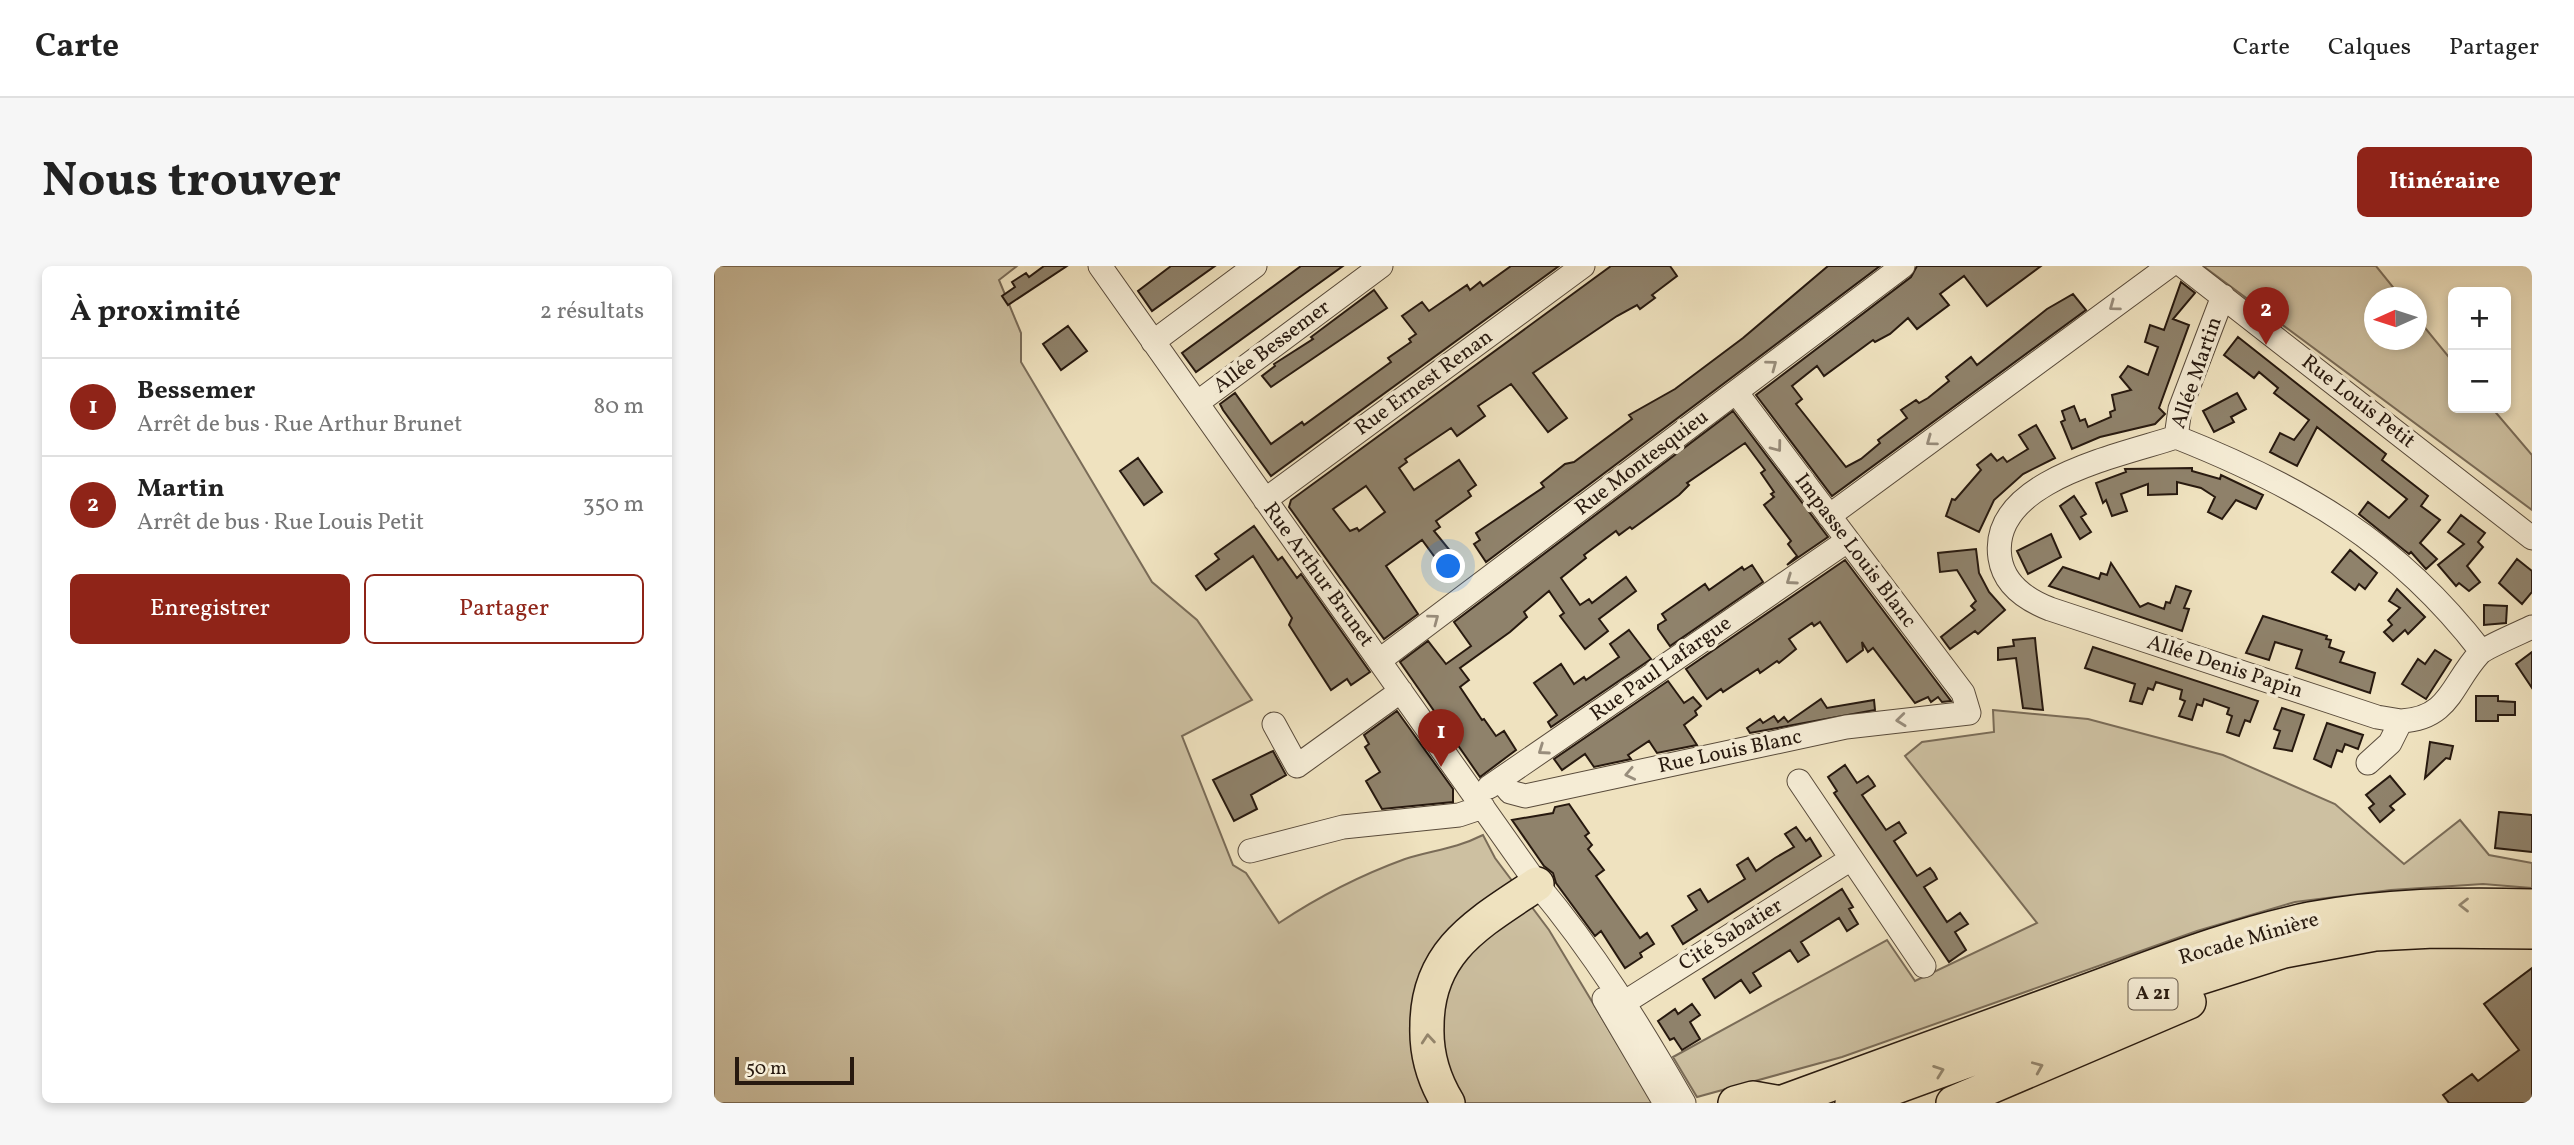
<!DOCTYPE html>
<html lang="fr">
<head>
<meta charset="utf-8">
<style>
	:root { --surface:#fff; --page:#f6f6f6; --text:#222; --muted:#767676; --line:#e0e0e0; --accent:#8f2418 }
	body { margin:0; font-family:Vollkorn,serif; background:var(--page); color:var(--text) }
	.controls { position:absolute; right:21px; top:21px; display:grid; overflow:hidden; border-radius:10px; box-shadow:0 4px 10px #0003 }
	.controls button { width:63px; height:63px; display:grid; place-items:center; padding:0; border:0; border-bottom:2px solid var(--line); background:var(--surface); color:var(--text); font:35px sans-serif }
	.compass { position:absolute; left:1650px; top:21px; width:63px; height:63px; border-radius:50%; background:var(--surface); box-shadow:0 4px 10px #0003; rotate:267deg }
	.scale { position:absolute; left:21px; bottom:18px; width:119px; box-sizing:border-box; padding-left:7px; border:4px solid #27190f; border-top:0; font-size:19px; line-height:24px; white-space:nowrap; color:#27190f; -webkit-text-stroke:5px #f5ecd5; paint-order:stroke }
	.you { position:absolute; left:735px; top:301px; width:24px; height:24px; margin:-18px; border:5px solid #fff; border-radius:50%; background:#1a73e8; box-shadow:0 0 0 10px #1a73e833 }
	.badge { display:grid; place-items:center; width:46px; height:46px; border-radius:50%; background:var(--accent); color:#fff; font-size:23px; font-weight:700 }
	.pin { position:absolute; translate:-50% -58px; filter:drop-shadow(0 2px 4px #0008) }
	.pin::after { content:''; position:absolute; top:37px; width:24px; height:21px; background:inherit; clip-path:polygon(0 0,100% 0,50% 100%) }
	.list { margin:0; padding:0; list-style:none }
	h2 { display:flex; justify-content:space-between; align-items:center; height:91px; margin:0; padding:0 28px; font-size:30px }
	h2 small { font-size:23px; font-weight:400; color:var(--muted) }
	.list li { display:grid; grid-template-columns:46px 1fr auto; gap:21px; align-items:center; box-sizing:border-box; height:98px; padding:0 28px; border-top:2px solid var(--line) }
	.list b { display:block; font-size:26px; white-space:nowrap }
	.list p { margin:0; font-size:23px; white-space:nowrap; color:var(--muted) }
	.list em { font-size:23px; font-style:normal; color:var(--muted) }
	.actions { display:flex; gap:14px; padding:21px 28px }
	.actions a { flex:1; padding:16px 0; border:2px solid var(--accent); border-radius:10px; text-align:center; font-size:24px; color:var(--accent) }
	.actions .main { background:var(--accent); color:#fff }
	.map { position:relative; flex:none; width:1818px; height:837px; overflow:hidden; border-radius:10px }
	header { display:flex; align-items:center; gap:42px; box-sizing:border-box; height:98px; padding:0 35px; background:var(--surface); border-bottom:2px solid var(--line) }
	header strong { font-size:33px }
	nav { display:flex; gap:38px; margin-inline-start:auto; font-size:24px }
	.intro { display:flex; align-items:center; justify-content:space-between; box-sizing:border-box; height:168px; padding:0 42px }
	h1 { margin:0; font-size:49px }
	.button { padding:18px 32px; border-radius:10px; background:var(--accent); color:#fff; font-size:24px; font-weight:700 }
	main { display:flex; gap:42px; padding:0 42px }
	aside { flex:1; background:var(--surface); border-radius:10px; box-shadow:0 4px 10px #0003 }
	.map>svg:first-child { display:block }
	.green { fill:#cdc0a1; stroke:#7a6c58; stroke-width:2 }
	.building { fill:#8f826b; stroke:#27190f; stroke-width:2; fill-rule:evenodd }
	.lines { fill:none; stroke-linecap:round; stroke-linejoin:round }
	.minor-casing { stroke:#594b3b; stroke-width:25 }
	.highway-casing { stroke:#27190f; stroke-width:36 }
	.minor { stroke:#f5ecd5; stroke-width:23 }
	.highway { stroke:#efe2bf; stroke-width:33 }
	.oneway { stroke:#988d7c }
	.oneway2 { stroke:#958870 }
	.labels { text-anchor:middle; dominant-baseline:central; stroke-width:7; stroke-linejoin:round; paint-order:stroke }
	.shield { fill:#f5ecd5; stroke:#65584a; stroke-width:2 }
	.shield-label { font-size:19px; font-weight:bold; fill:#27190f }
	.street-label { font-size:21px; fill:#27190f; stroke:#f5ecd5 }
</style>
</head>
<body>
<header>
<strong>Carte</strong>
<nav><a>Carte</a><a>Calques</a><a>Partager</a></nav>
</header>
<div class="intro"><h1>Nous trouver</h1><a class="button">Itinéraire</a></div>
<main>
<aside>
<h2>À proximité<small>2 résultats</small></h2>
<ul class="list">
<li><span class="badge">1</span><div><b>Bessemer</b><p>Arrêt de bus · Rue Arthur Brunet</p></div><em>80 m</em></li>
<li><span class="badge">2</span><div><b>Martin</b><p>Arrêt de bus · Rue Louis Petit</p></div><em>350 m</em></li>
</ul>
<div class="actions"><a class="main">Enregistrer</a><a>Partager</a></div>
</aside>
<div class="map">
<svg width="1818" height="837" viewBox="0 0 1818 837">
	<rect width="100%" height="100%" fill="#efe2bf"/>
	<filter id="stains"><feTurbulence type="fractalNoise" baseFrequency=".00286" numOctaves="4"/><feColorMatrix values="0 0 0 0 .2 0 0 0 0 .09 0 0 0 0 .02 0 0 0 .5 -.17"/></filter>
	<radialGradient id="worn" r=".72"><stop offset=".6" stop-color="#630" stop-opacity="0"/><stop offset="1" stop-color="#630" stop-opacity=".3"/></radialGradient>
	<path class="green" d="M0,0H303L285,14L307,67V96L438,316L483,354L538,434L468,470L519,599L532,607L565,657C604,631 647,609 691,593C720,584 741,583 769,569L781,592L835,664L939,837H0Z
		M1489,0H1662L1687,31L1660,32V74H1702L1703,52L1739,96V142H1778L1818,189V244Z
		M1279,444L1374,453L1509,489L1621,538L1690,598L1746,554L1775,589L1818,597V622L1769,618L1677,624L1581,636L1483,665L1128,791L983,831L959,791L1173,674L1201,715L1323,657L1191,490L1208,476L1280,466Z"/>
	<path class="building" d="M330,0H353L294,39L288,30L301,21L298,16L312,7L315,11Z
		M457,0H501L438,45L424,25Z
		M587,0H629L482,106L468,87Z
		M797,0H845L557,210L509,144L506,138L521,127L557,178L588,156L590,159L677,96L674,92L697,76L695,73L702,68L688,50L708,36L715,45L753,19L756,24L766,16L769,20Z
		M897,0H956L963,10L938,29L941,32L926,43L923,39L903,50L819,107L853,152L834,166L797,118L764,140L771,150L743,170L737,162L691,193L693,196L685,202L700,224L745,194L762,219L754,225L757,230L722,255L726,261L720,265L742,292L729,302L708,274L672,300L704,348L670,373L575,241L577,234ZM652,220L671,246L645,265L643,262L636,265L619,243Z
		M1114,0H1166L772,296L760,278L766,274L762,267L830,221L827,217L851,198L860,196L918,153L915,149L961,123L1029,72Z
		M1203,0H1327L1273,40L1250,10L1226,28L1235,39L1203,63L1194,52L1176,68L1161,76L1159,74L1110,110L1103,100L1078,120L1088,133L1082,138L1132,201L1147,193L1166,177L1164,174L1193,152L1187,144L1202,134L1205,137L1214,132L1235,115L1232,111L1257,91L1263,99L1333,43L1359,28L1372,44L1118,230L1042,129L1197,11Z
		M1467,16L1481,27L1459,53L1475,59L1445,142L1451,148L1441,158L1386,171L1358,183L1347,156L1351,154L1348,145L1360,140L1366,155L1371,153L1374,161L1397,151L1396,146L1401,144L1398,129L1417,124L1406,111L1414,100L1434,109L1444,81L1431,76L1436,59L1450,64Z
		M660,24L673,42L557,121L548,110L561,100L560,98L599,73L597,71Z
		M354,60L373,85L347,104L329,78Z
		M1524,71L1672,188L1668,194L1714,230L1707,240L1726,254L1706,277L1723,293L1712,303L1697,286L1695,288L1645,248L1654,236L1675,252L1693,233L1603,161L1583,200L1556,186L1566,167L1580,174L1595,154L1560,127L1564,122L1545,106L1540,112L1510,89Z
		M1523,127L1532,143L1517,151L1520,156L1500,166L1489,145Z
		M1019,145L1114,271L1073,299L1083,290L1074,278L1077,275L1050,239L1060,231L1057,228L1060,226L1047,207L1051,204L1031,177L973,217L975,219L965,229L918,263L916,261L905,269L902,265L870,289L872,292L847,312L866,339L875,333L878,337L912,311L922,325L885,353L894,365L871,383L846,350L850,347L835,325L810,346L813,351L796,366L746,402L755,414L746,421L768,454L770,453L782,470L790,465L802,484L766,511L686,396L714,375L732,398L757,380L740,356Z
		M1322,159L1341,192L1309,208L1280,234L1265,266L1232,250L1238,233L1241,234L1267,204L1263,199L1277,188L1283,195L1289,191L1293,196L1314,183L1305,169Z
		M424,192L448,226L430,239L406,205Z
		M1478,202V205L1506,213L1507,209L1549,229L1542,243L1522,234L1508,253L1494,246L1501,231L1487,222L1463,216V228L1434,229V218L1407,228L1413,245L1398,250L1392,234L1389,237L1382,217L1412,206L1411,203Z
		M1360,230L1372,248L1367,251L1377,266L1366,273L1346,240Z
		M1747,249L1771,267L1764,276L1769,281L1753,300L1766,316L1755,325L1745,317L1742,320L1724,299L1750,278L1734,266Z
		M540,260L564,294L568,291L583,312L587,308L656,406L637,419L633,413L617,424L575,359L578,352L539,290L492,324L482,310L505,293L501,288Z
		M1337,268L1347,291L1314,308L1303,285Z
		M1262,283L1265,307L1275,326L1291,344L1264,368L1261,365L1236,383L1227,371L1261,344L1257,340L1262,335L1243,304L1226,306L1224,287Z
		M1636,284L1663,307L1651,323L1645,318L1641,324L1618,306Z
		M1803,293L1818,305V326L1808,338L1785,317Z
		M1131,294L1237,435L1228,436L1224,431L1217,436L1214,431L1201,437L1159,382L1154,386L1148,376L1149,384L1133,396L1106,356L1100,360L1098,357L1075,373L1082,383L1065,397L1063,395L1046,407L1044,403L1009,426L1007,423L993,433L972,403Z
		M1397,297L1426,341L1434,337L1450,343L1452,336L1456,337L1462,320L1477,325L1470,342L1475,343L1468,365L1335,320L1349,301L1385,313L1387,307L1393,309Z
		M1038,299L1049,316L956,380L944,363V359L952,354L948,348L991,318L995,324L1028,301L1030,304Z
		M1683,323L1711,351L1694,368L1691,364L1679,375L1670,366L1678,359L1674,354L1686,342L1675,335Z
		M1770,339L1793,340L1792,357L1770,359Z
		M1549,350L1613,370L1612,373L1617,374L1615,381L1630,386L1626,396L1661,407L1656,427L1582,402L1588,384L1561,376L1555,394L1532,387Z
		M915,364L937,393L837,461L834,456L843,449L820,417L847,398L860,418L870,411L872,414L905,391L896,378Z
		M1321,372L1322,383L1329,444L1309,442L1302,392L1284,394V382L1300,380L1299,374Z
		M1379,381L1544,435L1536,456L1531,454L1525,470L1513,466L1518,450L1513,448L1515,442L1490,433L1488,440L1483,438L1478,454L1465,450L1471,435L1466,433L1468,424L1442,416L1439,424L1434,422L1428,438L1416,435L1421,418L1371,402Z
		M1721,384L1737,394L1712,433L1688,418L1704,393L1711,398Z
		M1818,386V422L1802,398Z
		M954,415L970,437L979,431L987,440L981,445L983,449L970,459L983,479L943,487L935,475L914,489L917,493L880,501L871,488L848,504L840,493Z
		M1762,430H1784V435L1801,436V449H1784V455H1762Z
		M1107,433L1113,442L1160,434L1161,444L1036,467L1033,462L1046,453L1049,457L1060,450L1064,456L1070,451L1074,456Z
		M1568,442L1590,449L1578,485L1560,482L1566,465L1560,463Z
		M683,445L739,523V536L668,543L652,515L666,506L651,481L655,478L650,469Z
		M1613,457L1649,469L1644,483L1631,478L1628,486L1623,484L1617,501L1600,493Z
		M1716,476L1739,480L1736,493L1732,492L1711,512Z
		M559,485L572,509L537,529L543,543L520,555L499,514Z
		M1131,499L1143,517L1154,510L1158,515L1161,520L1148,529L1172,564L1185,556L1192,567L1180,575L1203,610L1216,602L1220,607L1223,613L1210,621L1233,656L1246,647L1254,658L1241,666L1252,684L1235,696L1120,527L1123,525L1114,511Z
		M1676,510L1691,528L1676,540L1680,544L1666,556L1655,542L1660,538L1652,529Z
		M855,538L875,567L871,570L878,579L874,583L890,604L882,610L926,672L933,667L940,678L926,687L928,691L911,702L887,665L881,670L842,617L839,607L830,600L798,554L839,547L841,541Z
		M1785,546L1818,549V586L1781,582Z
		M1082,561L1092,575L1096,572L1107,590L969,678L958,660L983,644L974,630L986,623L994,636L1031,613L1023,599L1034,592L1042,605L1061,592L1080,581L1071,568Z
		M1128,623L1139,641L1135,643L1144,658L1133,665L1125,652L1087,676L1095,689L1084,696L1076,684L1039,707L1047,720L1036,727L1027,714L1001,732L989,713Z
		M1818,702V837H1735L1729,829L1758,808L1764,815L1805,784L1770,738Z
		M978,738L986,749L976,756L986,773L968,784L960,772L956,774L944,755L961,743L964,748Z"/>
	<g class="lines">
		<g class="minor-casing">
			<path id="minor" d="M386,0L823,618C880,686 926,760 970,837
				M1469,0L1818,272
				M1509,30L1466,143L1462,171C1409,189 1274,214 1286,292C1290,319 1313,334 1336,343L1663,451L1687,455
				M439,76L541,0
				M483,137L667,0
				M1462,171C1588,221 1683,276 1767,385
				M551,234L869,0
				M1115,250L1455,0
				M666,394L1189,0
				M560,458L583,500L687,425
				M1654,497L1676,477L1687,455C1736,453 1738,417 1765,388C1770,382 1808,366 1818,361
				M786,514L796,526L811,530L1132,461L1255,447L1249,427L1022,126
				M1085,515L1210,700
				M775,521L1133,275
				M536,585L629,561L745,549L769,541
				M890,733L951,837
				M897,745L1137,593"/>
		</g>
		<g class="highway-casing">
			<path id="highway" d="M734,837C720,814 712,787 713,760C713,683 767,656 823,618
				M1021,837L1039,832L1068,837
				M1066,837C1167,800 1268,763 1370,726C1444,699 1518,669 1596,653C1670,639 1744,638 1818,640
				M1138,837L1453,722L1570,685L1661,668L1720,665L1818,666
				M1239,837L1475,736"/>
		</g>
		<use href="#minor" class="minor"/>
		<use href="#highway" class="highway"/>
	</g>
	<defs><path id="oneway-chevron" d="M-2-3.5L2.5 0L-2 3.5" fill="none" stroke-width="1.6" stroke-linecap="round" stroke-linejoin="round" transform="scale(1.75)"/></defs>
	<g class="oneway">
		<use href="#oneway-chevron" transform="translate(1400 40) rotate(144)"/>
		<use href="#oneway-chevron" transform="translate(1058 99) rotate(-37)"/>
		<use href="#oneway-chevron" transform="translate(1217 175) rotate(144)"/>
		<use href="#oneway-chevron" transform="translate(1063 181) rotate(53)"/>
		<use href="#oneway-chevron" transform="translate(1077 314) rotate(145)"/>
		<use href="#oneway-chevron" transform="translate(720 353) rotate(-37)"/>
		<use href="#oneway-chevron" transform="translate(1187 454) rotate(174)"/>
		<use href="#oneway-chevron" transform="translate(829 484) rotate(145)"/>
		<use href="#oneway-chevron" transform="translate(916 508) rotate(168)"/>
	</g>
	<g class="oneway2">
		<use href="#oneway-chevron" transform="translate(1750 639) rotate(180)"/>
		<use href="#oneway-chevron" transform="translate(714 773) rotate(-95)"/>
		<use href="#oneway-chevron" transform="translate(1324 801) rotate(-23)"/>
		<use href="#oneway-chevron" transform="translate(1225 805) rotate(-20)"/>
	</g>
	<g class="labels">
		<rect class="shield" x="1414.5" y="712.5" width="49" height="31" rx="5"/>
		<g class="shield-label">
			<text x="1439" y="728">A 21</text>
		</g>
		<g class="street-label">
			<text transform="translate(558 81) rotate(-37)">Allée Bessemer</text>
			<text transform="translate(1483 107) rotate(-71)">Allée Martin</text>
			<text transform="translate(710 117) rotate(-36)">Rue Ernest Renan</text>
			<text transform="translate(1644 136) rotate(38)">Rue Louis Petit</text>
			<text transform="translate(928 197) rotate(-37)">Rue Montesquieu</text>
			<text transform="translate(1141 285) rotate(53)">Impasse Louis Blanc</text>
			<text transform="translate(604 309) rotate(54)">Rue Arthur Brunet</text>
			<text transform="translate(1511 401) rotate(18)">Allée Denis Papin</text>
			<text transform="translate(947 403) rotate(-35)">Rue Paul Lafargue</text>
			<text transform="translate(1016 486) rotate(-12)">Rue Louis Blanc</text>
			<text transform="translate(1017 669) rotate(-32)">Cité Sabatier</text>
			<text transform="translate(1535 673) rotate(-16)">Rocade Minière</text>
		</g>
	</g>
	<rect width="100%" height="100%" filter="url(#stains)"/>
	<rect width="100%" height="100%" fill="url(#worn)"/>
</svg>
<div class="controls">
<button>+</button>
<button>−</button>
</div>
<svg class="compass" viewBox="-18 -18 36 36"><path d="M0-13l5 13h-10z" fill="#e53935"/><path d="M0 13l5-13h-10z" fill="#767676"/></svg>
<div class="scale">50 m</div>
<div class="you"></div>
<div class="pin badge" style="left:727px;top:501px">1</div>
<div class="pin badge" style="left:1552px;top:79px">2</div>
</div>
</main>
</body>
</html>
